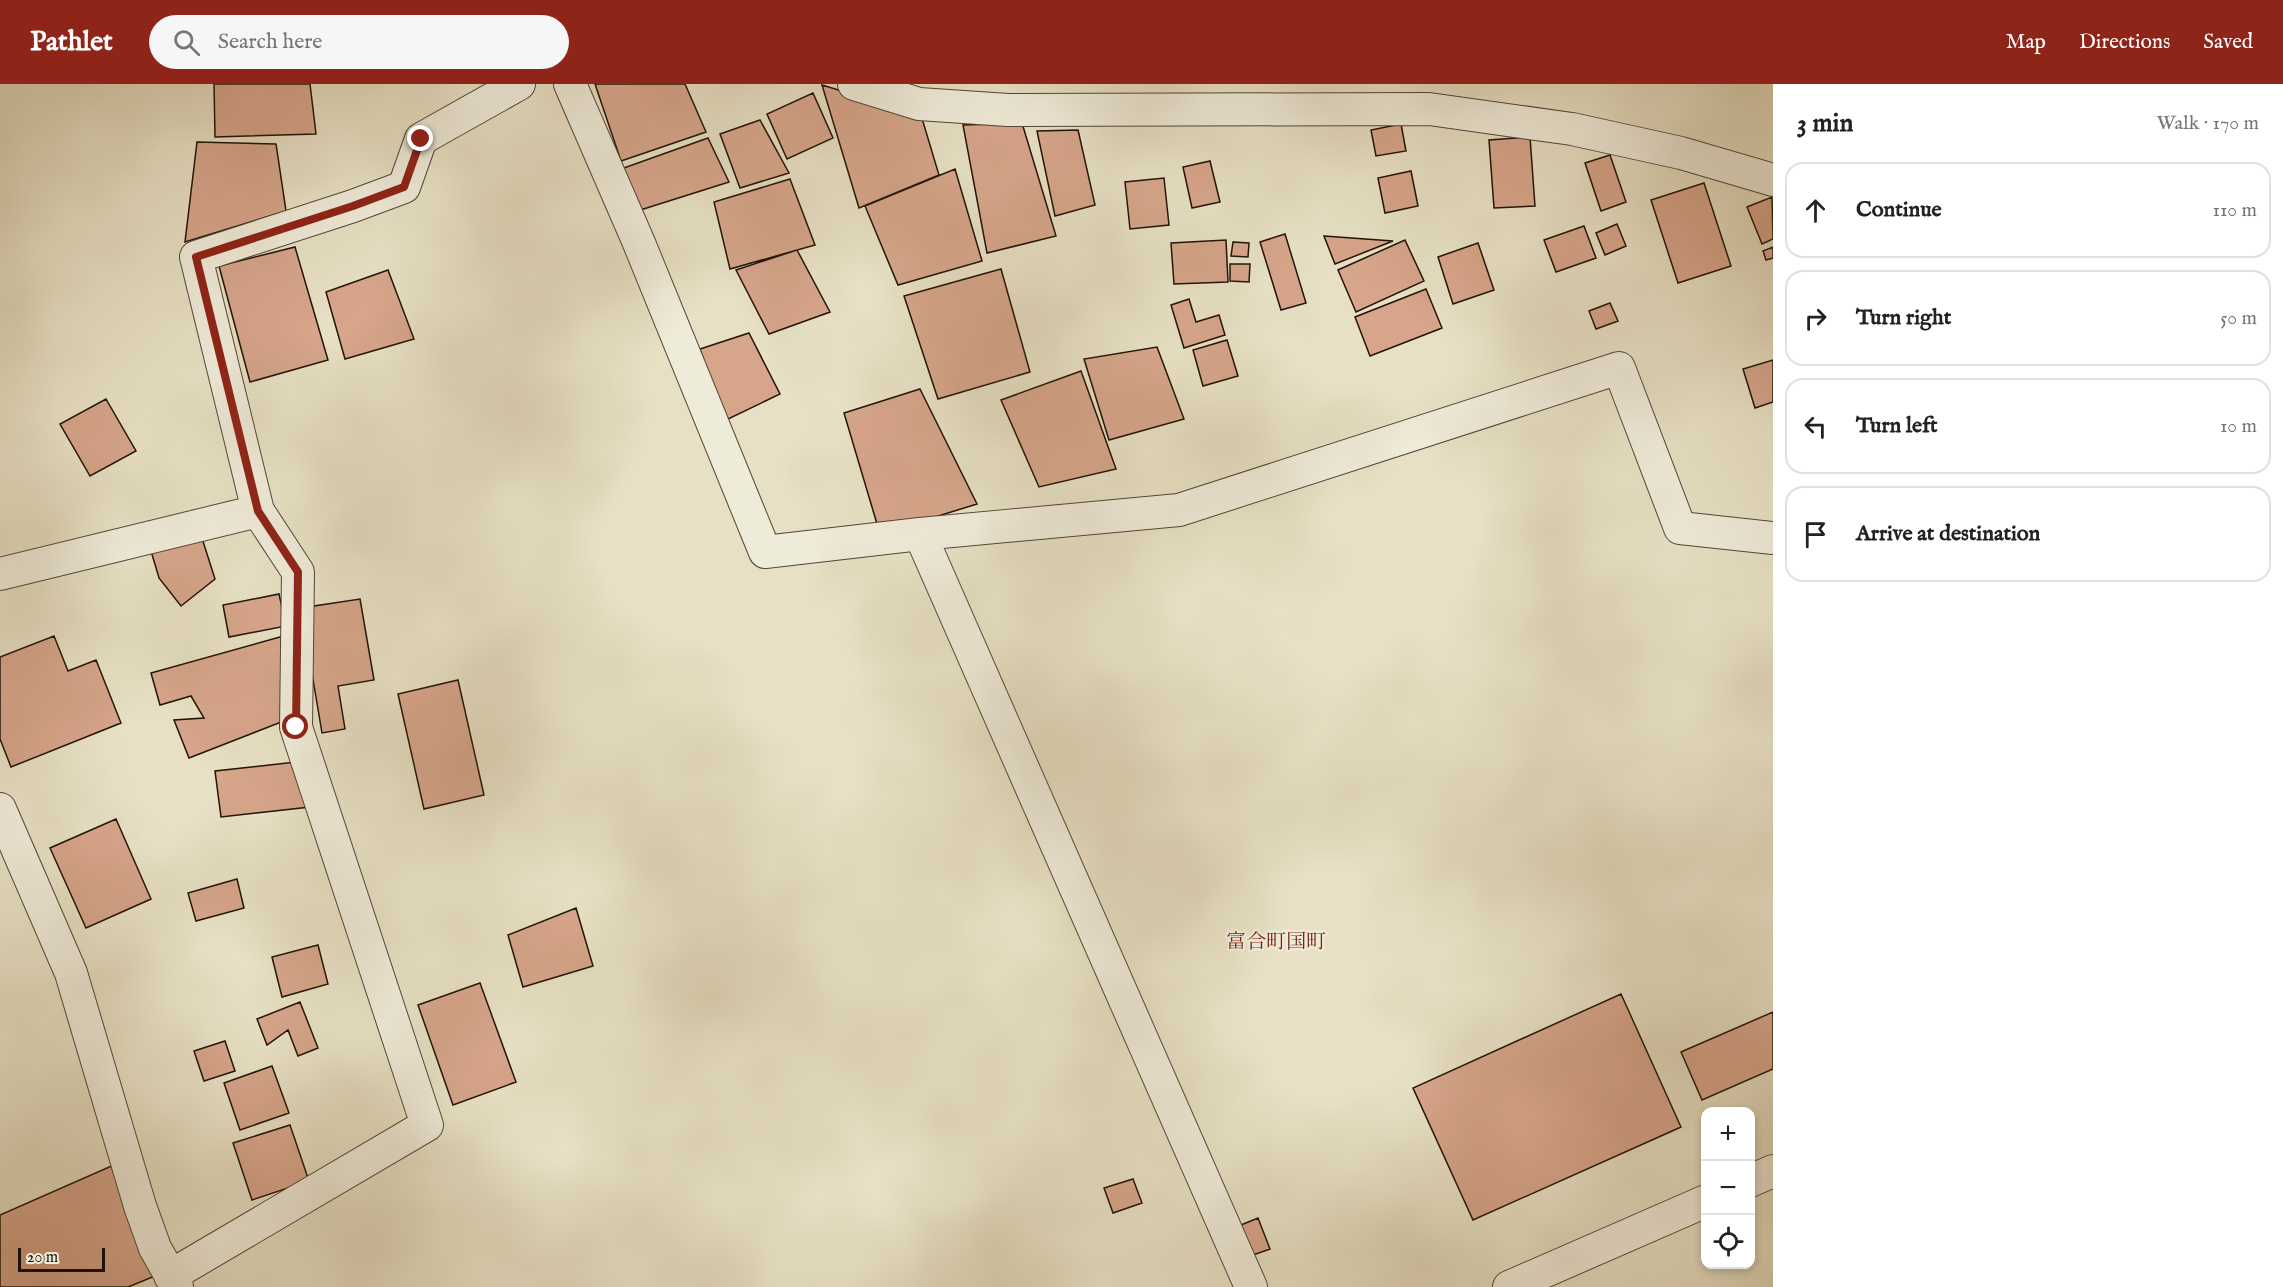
<!DOCTYPE html>
<html lang="en">
<head>
<meta charset="utf-8">
<style>
	:root { --surface:#fff; --page:#f6f6f6; --text:#222; --muted:#767676; --line:#e0e0e0; --accent:#8f2418 }
	body { margin:0; font-family:"IM FELL English","Noto Serif JP",serif; background:var(--page); color:var(--text) }
	.controls { position:absolute; right:18px; bottom:18px; display:grid; overflow:hidden; border-radius:12px; box-shadow:0 3px 9px #0003 }
	.controls button { width:54px; height:54px; display:grid; place-items:center; padding:0; border:0; border-bottom:2px solid var(--line); background:var(--surface); color:var(--text); font:30px sans-serif }
	.scale { position:absolute; left:18px; bottom:15px; width:87px; box-sizing:border-box; padding-left:6px; border:3px solid #211307; border-top:0; font-size:16px; line-height:21px; white-space:nowrap; color:#211307; -webkit-text-stroke:4px #efebd9; paint-order:stroke }
	.stop { position:absolute; width:18px; height:18px; margin:-14px; border:4px solid #8f2418; border-radius:50%; background:#fff }
	.stop.end { background:#8f2418; border-color:#fff; box-shadow:0 2px 6px #0008 }
	.list { margin:0; padding:0; list-style:none }
	h2 { display:flex; justify-content:space-between; align-items:center; height:78px; margin:0; padding:0 24px; font-size:26px }
	h2 small { font-size:20px; font-weight:400; color:var(--muted) }
	.list li { display:grid; grid-template-columns:39px 1fr auto; gap:18px; align-items:center; box-sizing:border-box; height:96px; margin:0 12px 12px; padding:0 12px; border:2px solid var(--line); border-radius:18px }
	.list b { display:block; font-size:22px; white-space:nowrap }
	.list em { font-size:20px; font-style:normal; color:var(--muted) }
	.icon { flex:none; width:33px; height:33px; fill:none; stroke:currentColor; stroke-width:2; stroke-linecap:round; stroke-linejoin:round }
	.map { position:relative; flex:none; width:1773px; height:1203px; overflow:hidden }
	header { display:flex; align-items:center; gap:36px; box-sizing:border-box; height:84px; padding:0 30px; background:var(--accent); color:#fff }
	header strong { font-size:28px }
	nav { display:flex; gap:33px; margin-inline-start:auto; font-size:21px }
	.search { width:420px; height:54px; background:var(--page); display:flex; align-items:center; gap:15px; box-sizing:border-box; padding:0 21px; border-radius:33px; color:var(--muted); font-size:22px }
	main { display:flex }
	aside { flex:1; background:var(--surface) }
	.map>svg:first-child { display:block }
	.building { fill:#d6a58a; stroke:#211307; stroke-width:1.5 }
	.lines { fill:none; stroke-linecap:round; stroke-linejoin:round }
	.minor-casing { stroke:#524636; stroke-width:34 }
	.minor { stroke:#efebd9; stroke-width:32 }
	.route { stroke:#8f2418; stroke-width:8 }
	.labels { text-anchor:middle; dominant-baseline:central; stroke-width:4.5; stroke-linejoin:round; paint-order:stroke }
	.quarter-label { font-size:20px; fill:#7a1f14; stroke:#efebd9 }
</style>
</head>
<body>
<header>
<strong>Pathlet</strong>
<div class="search"><svg class="icon" aria-label="search" viewBox="0 0 24 24"><circle cx="10" cy="10" r="6"/><path d="M15 15l6 6"/></svg>Search here</div>
<nav><a>Map</a><a>Directions</a><a>Saved</a></nav>
</header>
<main>
<div class="map">
<svg width="1773" height="1203" viewBox="0 0 1773 1203">
	<rect width="100%" height="100%" fill="#e7e0c4"/>
	<filter id="stains"><feTurbulence type="fractalNoise" baseFrequency=".00333" numOctaves="4"/><feColorMatrix values="0 0 0 0 .2 0 0 0 0 .09 0 0 0 0 .02 0 0 0 .5 -.17"/></filter>
	<radialGradient id="worn" r=".72"><stop offset=".6" stop-color="#630" stop-opacity="0"/><stop offset="1" stop-color="#630" stop-opacity=".3"/></radialGradient>
	<path class="building" d="M214,0H310L316,50L215,53Z
		M595,0H685L706,48L621,77Z
		M822,1L921,31L939,91L859,124Z
		M813,9L833,54L787,75L767,30Z
		M760,36L789,89L740,104L720,50Z
		M1022,39L1056,152L987,169L963,41Z
		M1401,40L1406,67L1376,72L1371,46Z
		M1078,46L1095,121L1055,132L1037,47Z
		M1530,53L1535,122L1494,124L1489,56Z
		M708,54L729,98L634,128L621,85Z
		M197,58L276,60L286,127L185,158Z
		M1610,71L1626,118L1601,127L1585,79Z
		M1210,77L1220,118L1192,124L1183,83Z
		M955,85L982,177L898,201L865,122Z
		M1411,87L1418,122L1385,129L1378,94Z
		M1164,94L1169,141L1130,145L1125,98Z
		M790,95L815,161L730,185L714,118Z
		M1704,99L1731,182L1678,199L1651,116Z
		M1772,113L1773,155L1762,160L1747,123Z
		M1617,140L1626,162L1605,171L1596,149Z
		M1584,142L1596,174L1556,188L1544,156Z
		M1285,150L1306,219L1281,226L1260,158Z
		M1324,152L1393,157L1335,180Z
		M1226,156L1228,198L1174,200L1171,159Z
		M1405,156L1424,197L1356,228L1338,186Z
		M1233,158L1249,159L1248,173L1231,172Z
		M1478,159L1494,206L1453,220L1438,173Z
		M295,163L328,276L250,298L219,182Z
		M1773,163V174L1766,176L1763,167Z
		M797,166L830,228L769,250L736,186Z
		M1230,180H1250L1249,198L1230,197Z
		M1001,185L1030,288L938,315L904,212Z
		M388,186L414,255L345,275L326,208Z
		M1426,205L1442,244L1370,272L1355,233Z
		M1189,215L1196,238L1219,231L1225,251L1184,264L1171,221Z
		M1610,219L1618,237L1596,245L1589,227Z
		M749,249L780,310L724,337L700,265Z
		M1227,256L1238,292L1203,302L1193,266Z
		M1157,263L1184,335L1109,356L1084,275Z
		M1773,276V318L1755,324L1743,285Z
		M1081,287L1116,385L1039,403L1001,316Z
		M920,305L977,420L880,450L844,329Z
		M106,315L136,367L90,392L60,340Z
		M201,451L215,495L181,522L159,494L151,467Z
		M279,510L286,542L229,553L223,521Z
		M360,515L374,596L338,602L345,645L322,649L301,524Z
		M287,551L289,635L189,674L174,636L204,634L191,612L160,621L151,589Z
		M54,552L68,587L96,576L121,639L11,683L0,655V573Z
		M458,596L484,711L424,725L398,610Z
		M305,677L310,723L221,733L215,687Z
		M116,735L151,815L86,844L50,764Z
		M237,795L244,824L196,837L188,809Z
		M576,824L593,882L523,903L508,851Z
		M318,861L328,900L282,913L272,873Z
		M480,899L516,998L453,1021L418,921Z
		M1621,910L1681,1043L1473,1136L1413,1004Z
		M300,918L318,964L298,972L288,946L267,961L257,935Z
		M1773,928V985L1702,1016L1681,968Z
		M225,957L235,987L204,997L194,967Z
		M272,982L289,1029L240,1046L224,999Z
		M290,1041L309,1097L252,1116L233,1059Z
		M116,1080L155,1192L128,1203H0V1131Z
		M1133,1095L1142,1119L1113,1129L1104,1104Z
		M1258,1134L1270,1165L1253,1171L1241,1141Z"/>
	<g class="lines">
		<g class="minor-casing">
			<path id="minor" d="M570,0L639,159L765,468L920,450L1179,426L1619,284L1680,444L1773,454
				M854,0L919,20L1008,26L1429,25L1572,45L1681,69L1773,96
				M920,450L1251,1203
				M0,490L258,427L196,173L353,122L404,103L421,55L519,0
				M0,725L71,889L140,1122L155,1164L177,1203
				M1750,1097L1773,1087
				M170,1192L427,1041L296,643L298,488L258,427
				M1509,1203L1706,1117"/>
		</g>
		<use href="#minor" class="minor"/>
	</g>
	<g class="lines">
		<path class="route" d="M296,643L298,488L258,427L196,173L353,122L404,103L421,55"/>
	</g>
	<g class="labels">
		<g class="quarter-label">
			<text x="1276" y="858">富合町国町</text>
		</g>
	</g>
	<rect width="100%" height="100%" filter="url(#stains)"/>
	<rect width="100%" height="100%" fill="url(#worn)"/>
</svg>
<div class="controls">
<button>+</button>
<button>−</button>
<button><svg class="icon" aria-label="locate" viewBox="0 0 24 24"><circle cx="12" cy="12" r="6"/><path d="M12 2v4M12 18v4M2 12h4M18 12h4"/></svg></button>
</div>
<div class="scale">20 m</div>
<div class="stop" style="left:296px;top:643px"></div>
<div class="stop end" style="left:421px;top:55px"></div>
</div>
<aside>
<h2>3 min<small>Walk · 170 m</small></h2>
<ul class="list">
<li><svg class="icon" aria-label="ahead" viewBox="0 0 24 24"><path d="M12 20V5M6 11l6-6 6 6"/></svg><div><b>Continue</b></div><em>110 m</em></li>
<li><svg class="icon" aria-label="right" viewBox="0 0 24 24"><path d="M7 20v-9h11M14 6l5 5-5 5"/></svg><div><b>Turn right</b></div><em>50 m</em></li>
<li><svg class="icon" aria-label="left" viewBox="0 0 24 24"><path d="M17 20v-9H6M10 6l-5 5 5 5"/></svg><div><b>Turn left</b></div><em>10 m</em></li>
<li><svg class="icon" aria-label="arrive" viewBox="0 0 24 24"><path d="M6 21V4h12l-3 4 3 4H6"/></svg><div><b>Arrive at destination</b></div></li>
</ul>
</aside>
</main>
</body>
</html>
